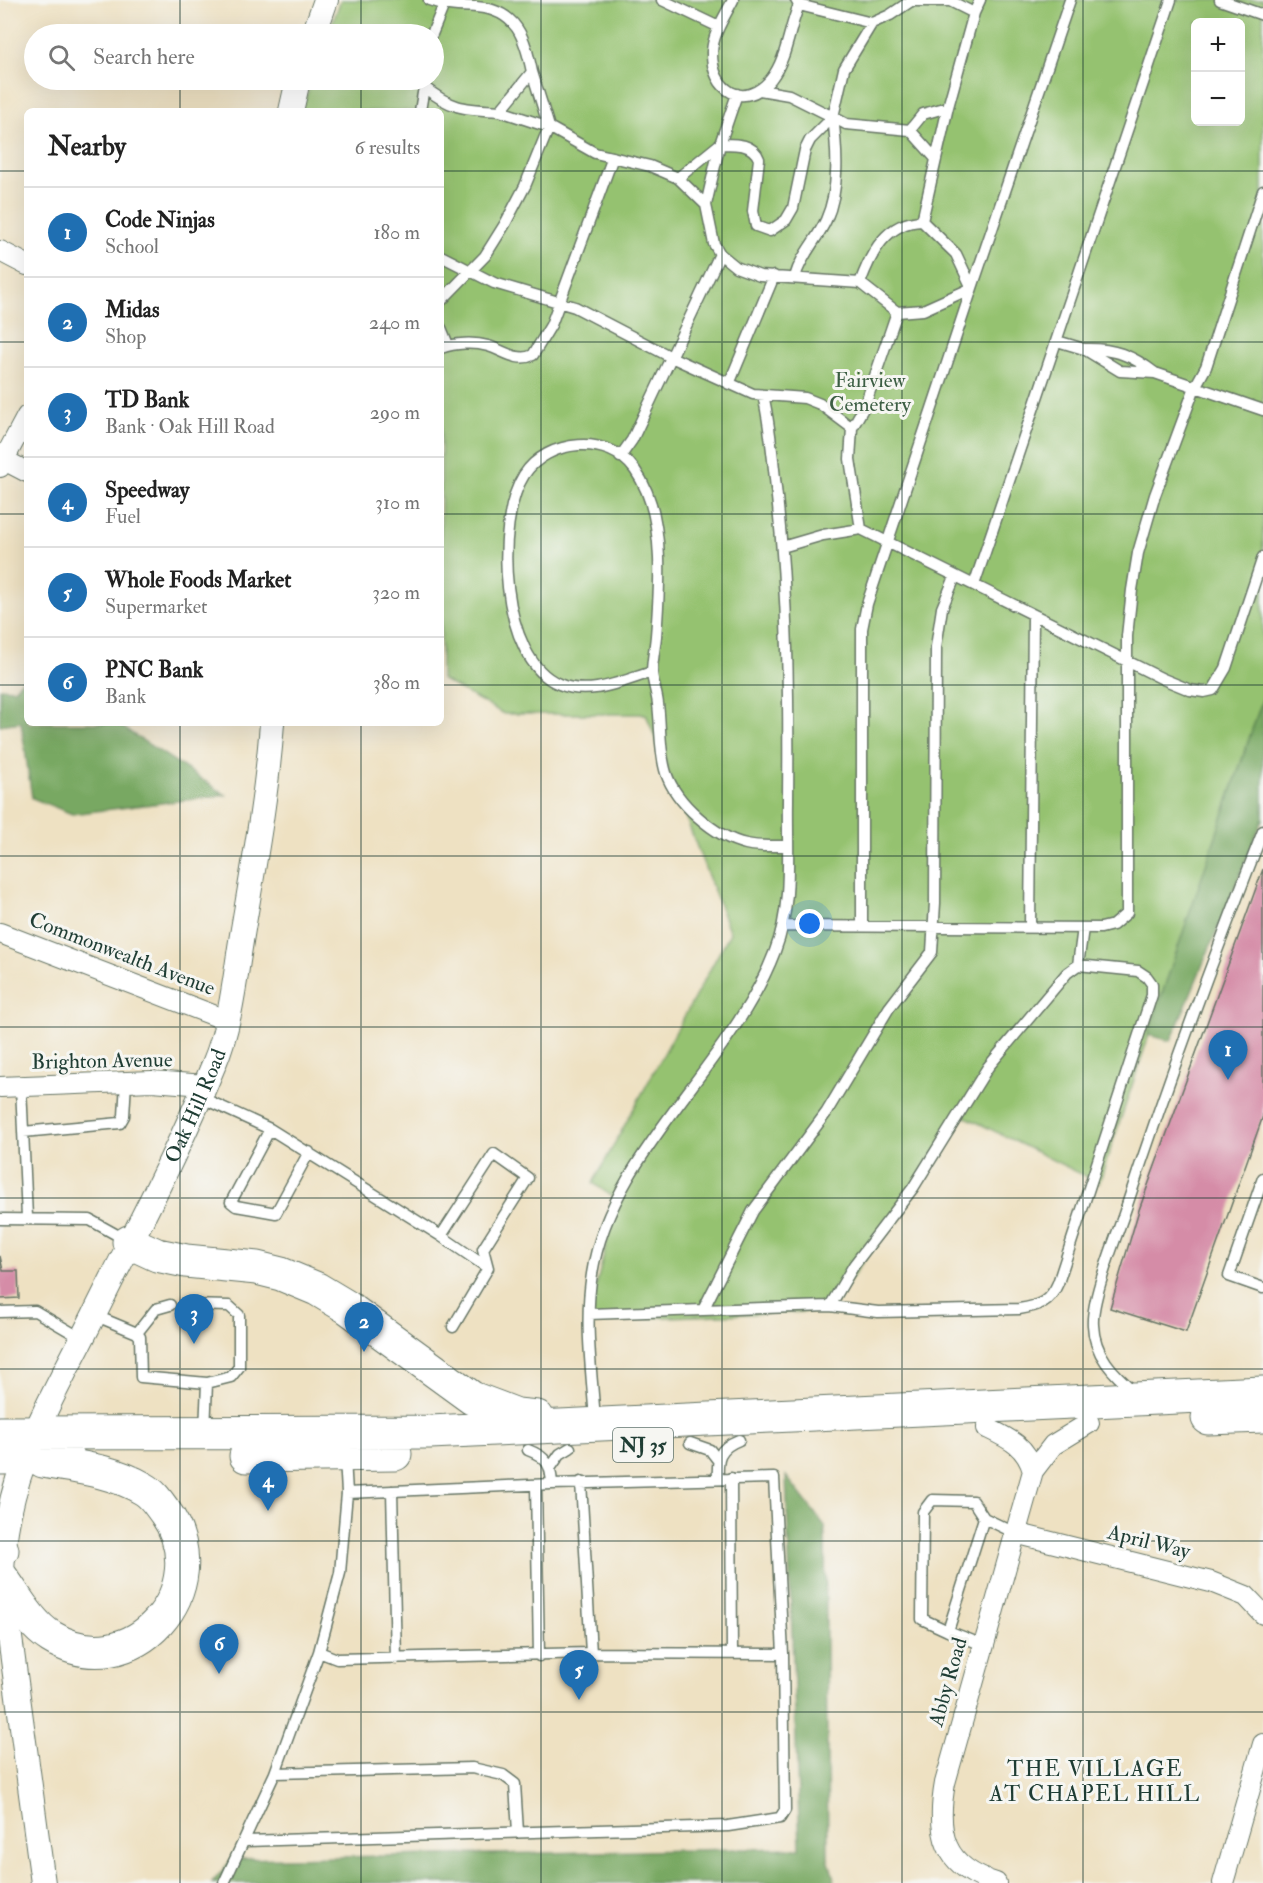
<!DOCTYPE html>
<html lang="en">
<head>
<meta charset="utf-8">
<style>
	:root { --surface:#fff; --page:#f6f6f6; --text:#222; --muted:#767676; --line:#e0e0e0; --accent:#1f6fb2 }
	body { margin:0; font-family:"IM FELL Double Pica",serif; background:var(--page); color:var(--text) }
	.controls { position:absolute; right:18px; top:18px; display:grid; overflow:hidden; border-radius:9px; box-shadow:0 6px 24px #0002 }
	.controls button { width:54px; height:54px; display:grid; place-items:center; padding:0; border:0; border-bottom:2px solid var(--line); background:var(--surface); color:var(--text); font:30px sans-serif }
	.you { position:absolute; left:810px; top:924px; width:21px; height:21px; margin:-15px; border:4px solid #fff; border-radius:50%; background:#1a73e8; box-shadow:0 0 0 9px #1a73e833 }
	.badge { display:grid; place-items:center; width:39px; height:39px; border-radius:50%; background:var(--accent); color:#fff; font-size:20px; font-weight:700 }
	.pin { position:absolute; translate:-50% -50px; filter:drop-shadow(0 2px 3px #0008) }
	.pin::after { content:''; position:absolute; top:32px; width:21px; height:18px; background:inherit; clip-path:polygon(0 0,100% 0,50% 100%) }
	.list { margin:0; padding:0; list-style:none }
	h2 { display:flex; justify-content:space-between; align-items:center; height:78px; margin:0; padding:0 24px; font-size:26px }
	h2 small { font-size:20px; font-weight:400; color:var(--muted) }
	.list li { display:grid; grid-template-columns:39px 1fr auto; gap:18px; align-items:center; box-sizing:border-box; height:90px; padding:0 24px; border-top:2px solid var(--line) }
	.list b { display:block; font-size:22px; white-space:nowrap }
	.list p { margin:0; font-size:20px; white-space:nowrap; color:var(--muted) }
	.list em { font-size:20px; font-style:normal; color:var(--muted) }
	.icon { flex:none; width:33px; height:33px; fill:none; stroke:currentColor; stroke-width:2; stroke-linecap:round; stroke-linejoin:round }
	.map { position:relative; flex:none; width:1263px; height:1883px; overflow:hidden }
	.search { position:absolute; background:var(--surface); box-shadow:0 6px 24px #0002; left:24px; top:24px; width:420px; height:66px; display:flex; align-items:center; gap:15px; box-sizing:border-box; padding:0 21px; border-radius:33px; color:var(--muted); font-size:22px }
	.panel { position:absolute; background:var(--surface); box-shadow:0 6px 24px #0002; left:24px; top:108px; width:420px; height:618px; border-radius:9px }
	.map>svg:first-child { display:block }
	.green { fill:#95c270; stroke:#5a8052; stroke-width:1.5; fill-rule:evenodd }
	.forest { fill:#78a862; stroke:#4c724b; stroke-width:1.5 }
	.building { fill:#d58ca7 }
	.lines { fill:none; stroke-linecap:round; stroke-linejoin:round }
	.service-casing { stroke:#677666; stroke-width:13 }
	.minor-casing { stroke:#677666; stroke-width:22 }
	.tertiary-casing { stroke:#677666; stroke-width:26 }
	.trunk-casing { stroke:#677666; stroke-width:35 }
	.service { stroke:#fff; stroke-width:10 }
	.minor { stroke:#fff; stroke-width:20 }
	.tertiary { stroke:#fff; stroke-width:24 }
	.trunk { stroke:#fff; stroke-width:33 }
	.grid { fill:none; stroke:#1f3d34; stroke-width:1.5; stroke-opacity:0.55 }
	.labels { text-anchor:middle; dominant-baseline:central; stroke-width:6; stroke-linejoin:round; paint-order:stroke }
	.shield { fill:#f6f6f2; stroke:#60746d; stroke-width:1.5 }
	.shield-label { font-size:20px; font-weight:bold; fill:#1f3d34 }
	.park-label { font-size:21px; fill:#3c5e43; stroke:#f6f6f2 }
	.street-label { font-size:21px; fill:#1f3d34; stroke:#f6f6f2 }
	.neighbourhood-label { font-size:22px; letter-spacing:1.5px; fill:#1f3d34; stroke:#f6f6f2 }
</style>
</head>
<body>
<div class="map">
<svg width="1263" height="1883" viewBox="0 0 1263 1883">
	<rect width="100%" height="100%" fill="#f6f6f2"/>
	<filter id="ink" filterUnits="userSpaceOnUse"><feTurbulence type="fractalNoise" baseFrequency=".0167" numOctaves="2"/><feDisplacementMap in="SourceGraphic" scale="12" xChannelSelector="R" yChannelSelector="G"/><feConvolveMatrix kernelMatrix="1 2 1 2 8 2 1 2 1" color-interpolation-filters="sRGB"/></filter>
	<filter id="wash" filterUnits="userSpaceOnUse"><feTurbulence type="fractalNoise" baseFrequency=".008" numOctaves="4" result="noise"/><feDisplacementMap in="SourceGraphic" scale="24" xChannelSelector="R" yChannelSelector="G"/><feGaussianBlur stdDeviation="1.35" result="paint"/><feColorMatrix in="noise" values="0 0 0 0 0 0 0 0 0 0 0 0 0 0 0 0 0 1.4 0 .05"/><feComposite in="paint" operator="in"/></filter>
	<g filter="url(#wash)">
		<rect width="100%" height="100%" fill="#eee1c2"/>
		<path class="green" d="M341,0H1263V698L1099,1183L960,1114L830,1311L588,1320L617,1200L593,1183L730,933L646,714H504L441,679V111H301L312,80H434V34H328ZM1196,22H1240V122H1196Z"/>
		<path class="forest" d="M27,675V723H116L226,795L72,814L32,798L21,722L0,725V688L14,689Z
			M1263,698V819L1171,1041L1148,1035Z
			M786,1476L825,1526L828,1857L835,1883H212L232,1859L800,1848Z"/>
		<g id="blocks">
			<path class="building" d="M1263,869V1116L1186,1332L1110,1308L1139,1210Z
				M0,1256L3,1271H18L19,1298L0,1299Z"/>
		</g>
	</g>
	<g filter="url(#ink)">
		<use href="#blocks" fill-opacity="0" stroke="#677666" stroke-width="1.5"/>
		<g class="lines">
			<g class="service-casing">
				<path id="service" d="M662,0L719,27
					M733,0C725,16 713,33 712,52C711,90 744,112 771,79C787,59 789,28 799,5L796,0
					M948,0L974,13
					M1220,0L1263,15
					M799,5L872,23L890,15L911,1H948
					M432,34L445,2
					M425,80L424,87C453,110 465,109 500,111L532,72C525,38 517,10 476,7C460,6 445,6 429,0
					M760,90L789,95L833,117C837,150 840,189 826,220C817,240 801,255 795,277
					M420,111L424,87
					M500,111L549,127L595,153L650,166L678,178L706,205L714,244L720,254L632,440L620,457
					M833,117L846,124L910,130L936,159
					M910,130L923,114L948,107
					M678,178L720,144L737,94
					M706,205L720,144C735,144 753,143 759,159L753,211L756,226L770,231L786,220L793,208L805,150L810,140L833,117L844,69L872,23
					M922,221L948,107L974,13L980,0
					M720,254L736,267L760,276L860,283L897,312L923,310L972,288L1070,0
					M441,256L494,283L575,307L671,357L753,394L805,398L820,404L852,428
					M860,283C871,253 886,222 922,221L956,254L972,288L867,604L862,629V925
					M441,301L485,256L505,224L525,186L549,127L532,72
					M441,328L448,345
					M1057,341L1084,349L1120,371L1155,373L1263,410
					M441,348C455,343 474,342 488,346C503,350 517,363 533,355L551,325L613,157
					M1084,349C1113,348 1132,355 1155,373
					M729,384L774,276
					M861,529L850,459L852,428L865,405L897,312
					M782,547L823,535L861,529L1163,679L1190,690L1204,692L1213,690L1226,668L1263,557
					M974,585L1171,0
					M652,672C622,681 590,697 559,684C500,660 494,522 524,475C547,439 609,433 635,470C652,494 658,529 659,558C660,584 658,610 656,636C655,648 652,661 652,673C653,683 657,694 658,704C661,727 659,751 666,773C676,803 715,837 746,844C759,847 774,846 787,846
					M783,926L1101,928L1113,925L1127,913V636L1132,590L1138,553L1155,495L1195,387L1206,367L1263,191
					M1030,927L1033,616
					M1078,965L1083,928
					M21,1087L27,1217
					M200,1097L270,1129L441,1236L494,1154L528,1178L483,1249L488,1268L453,1327
					M270,1129L231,1202L236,1206L276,1213L309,1152
					M23,1132L120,1123L124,1116L126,1082
					M1263,1178L1229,1276L1263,1288
					M0,1219L90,1220L126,1240
					M441,1236L488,1268
					M188,1305L229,1306L239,1315V1367L231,1377L207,1383
					M703,1310L830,1306L854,1265L913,1188L988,1067L1067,973L1078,965L1138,971L1147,977L1152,984V995L1058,1283C1050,1302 1039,1306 1019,1309L878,1312L830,1306
					M0,1312L35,1311L81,1338
					M589,1314L703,1310L753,1211L826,1113L889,1008L932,952L935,903L936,647L942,608L955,577
					M94,1315L137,1333
					M137,1333L140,1337L141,1377L207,1383L205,1431
					M137,1333L156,1309L170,1305
					M1135,1392C1113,1374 1094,1354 1093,1325C1091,1299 1116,1238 1125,1211C1167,1083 1214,956 1263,831
					M595,1421C592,1373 584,1322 592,1274C610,1154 732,1065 775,951C793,905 787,850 788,801C789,699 788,598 777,497C773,463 771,429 763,395
					M690,1443L710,1450L717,1459
					M551,1467L560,1454L570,1448
					M731,1478L732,1654
					M718,1479C717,1459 718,1448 739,1440
					M581,1482L591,1653
					M536,1485L539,1656
					M392,1491L396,1659
					M347,1493L552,1484C551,1465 547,1457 528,1450
					M948,1631L922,1619L923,1512L932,1500L973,1501L984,1518
					M983,1645L948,1631L984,1518L1015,1533
					M319,1652L337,1659L591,1653L783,1654
					M275,1773L472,1768L503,1775L515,1784L518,1832
					M246,1841L728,1826L780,1818L785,1810L783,1654L774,1478L552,1484
					M224,1883L275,1773L319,1652L340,1573L347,1493L345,1458"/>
			</g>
			<g class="minor-casing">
				<path id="minor" d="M0,251L27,265
					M4,460L27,472
					M0,467L27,416
					M0,933L226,1020
					M0,1087L152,1081L205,1085
					M987,1428C1010,1439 1026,1446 1033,1471
					M1015,1533L1211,1582L1246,1596L1263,1614
					M996,1883C943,1867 936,1833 945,1783L1033,1471L1053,1445L1089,1423
					M1223,1883L1263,1744"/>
			</g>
			<g class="tertiary-casing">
				<g id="tertiary">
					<path d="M314,34L326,0"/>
					<path d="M291,111L298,80"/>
					<path id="s1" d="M43,1883L2,1578C3,1476 50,1403 94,1315C135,1232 179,1150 214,1064C231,1024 235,977 242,935C254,864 267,794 272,723"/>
				</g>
			</g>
			<g class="trunk-casing">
				<path id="trunk" d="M129,1242L157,1255L186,1261L257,1268L281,1274L317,1289L347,1307L472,1398L517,1415L537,1417
					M1208,1418L1263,1416
					M0,1433L430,1432L1263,1393
					M246,1456L395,1454
					M0,1458L68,1457
					M0,1546L2,1550
					M2,1578C16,1597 30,1624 51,1637C132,1687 219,1588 165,1512C159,1504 153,1494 144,1489C114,1471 77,1467 43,1461"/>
			</g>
			<use href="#service" class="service"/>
			<use href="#minor" class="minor"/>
			<use href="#tertiary" class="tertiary"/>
			<use href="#trunk" class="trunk"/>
		</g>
	</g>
	<path class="grid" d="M180,0V34M361,0V34M541,0V1883M722,0V1883M902,0V1883M1083,0V1883M180,80V111M361,80V111M0,171H27M441,171H1263M0,342H27M441,342H1263M0,514H27M441,514H1263M0,685H27M441,685H1263M180,723V1883M361,723V1883M0,856H1263M0,1027H1263M0,1198H1263M0,1369H1263M0,1541H1263M0,1712H1263"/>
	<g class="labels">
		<rect class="shield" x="613" y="1428" width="60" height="34" rx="4.5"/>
		<g class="shield-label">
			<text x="643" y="1445">NJ 35</text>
		</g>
		<g class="park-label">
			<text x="870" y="380">Fairview<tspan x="870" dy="24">Cemetery</tspan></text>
		</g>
		<g class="street-label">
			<text transform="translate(122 954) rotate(21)">Commonwealth Avenue</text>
			<text transform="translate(102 1061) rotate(-1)">Brighton Avenue</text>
			<text stroke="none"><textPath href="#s1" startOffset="822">Oak Hill Road</textPath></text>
			<text transform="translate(1149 1542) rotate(14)">April Way</text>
			<text transform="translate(948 1682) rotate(-74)">Abby Road</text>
		</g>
		<g class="neighbourhood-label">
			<text x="1095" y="1769">THE VILLAGE<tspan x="1095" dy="25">AT CHAPEL HILL</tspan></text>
		</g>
	</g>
</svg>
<div class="controls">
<button>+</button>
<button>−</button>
</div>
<div class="you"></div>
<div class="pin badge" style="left:1228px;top:1080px">1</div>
<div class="pin badge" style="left:364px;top:1352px">2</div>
<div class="pin badge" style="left:194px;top:1344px">3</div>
<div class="pin badge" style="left:268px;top:1511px">4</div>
<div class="pin badge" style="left:579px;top:1700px">5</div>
<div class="pin badge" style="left:219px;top:1674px">6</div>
<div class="search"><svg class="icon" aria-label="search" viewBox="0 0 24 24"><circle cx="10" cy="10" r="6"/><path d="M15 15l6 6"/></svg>Search here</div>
<section class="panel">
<h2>Nearby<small>6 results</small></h2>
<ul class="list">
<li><span class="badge">1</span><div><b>Code Ninjas</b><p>School</p></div><em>180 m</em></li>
<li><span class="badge">2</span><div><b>Midas</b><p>Shop</p></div><em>240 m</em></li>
<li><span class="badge">3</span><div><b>TD Bank</b><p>Bank · Oak Hill Road</p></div><em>290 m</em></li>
<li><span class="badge">4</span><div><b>Speedway</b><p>Fuel</p></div><em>310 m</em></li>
<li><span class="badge">5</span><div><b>Whole Foods Market</b><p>Supermarket</p></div><em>320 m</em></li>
<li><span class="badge">6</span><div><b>PNC Bank</b><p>Bank</p></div><em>380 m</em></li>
</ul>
</section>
</div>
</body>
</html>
